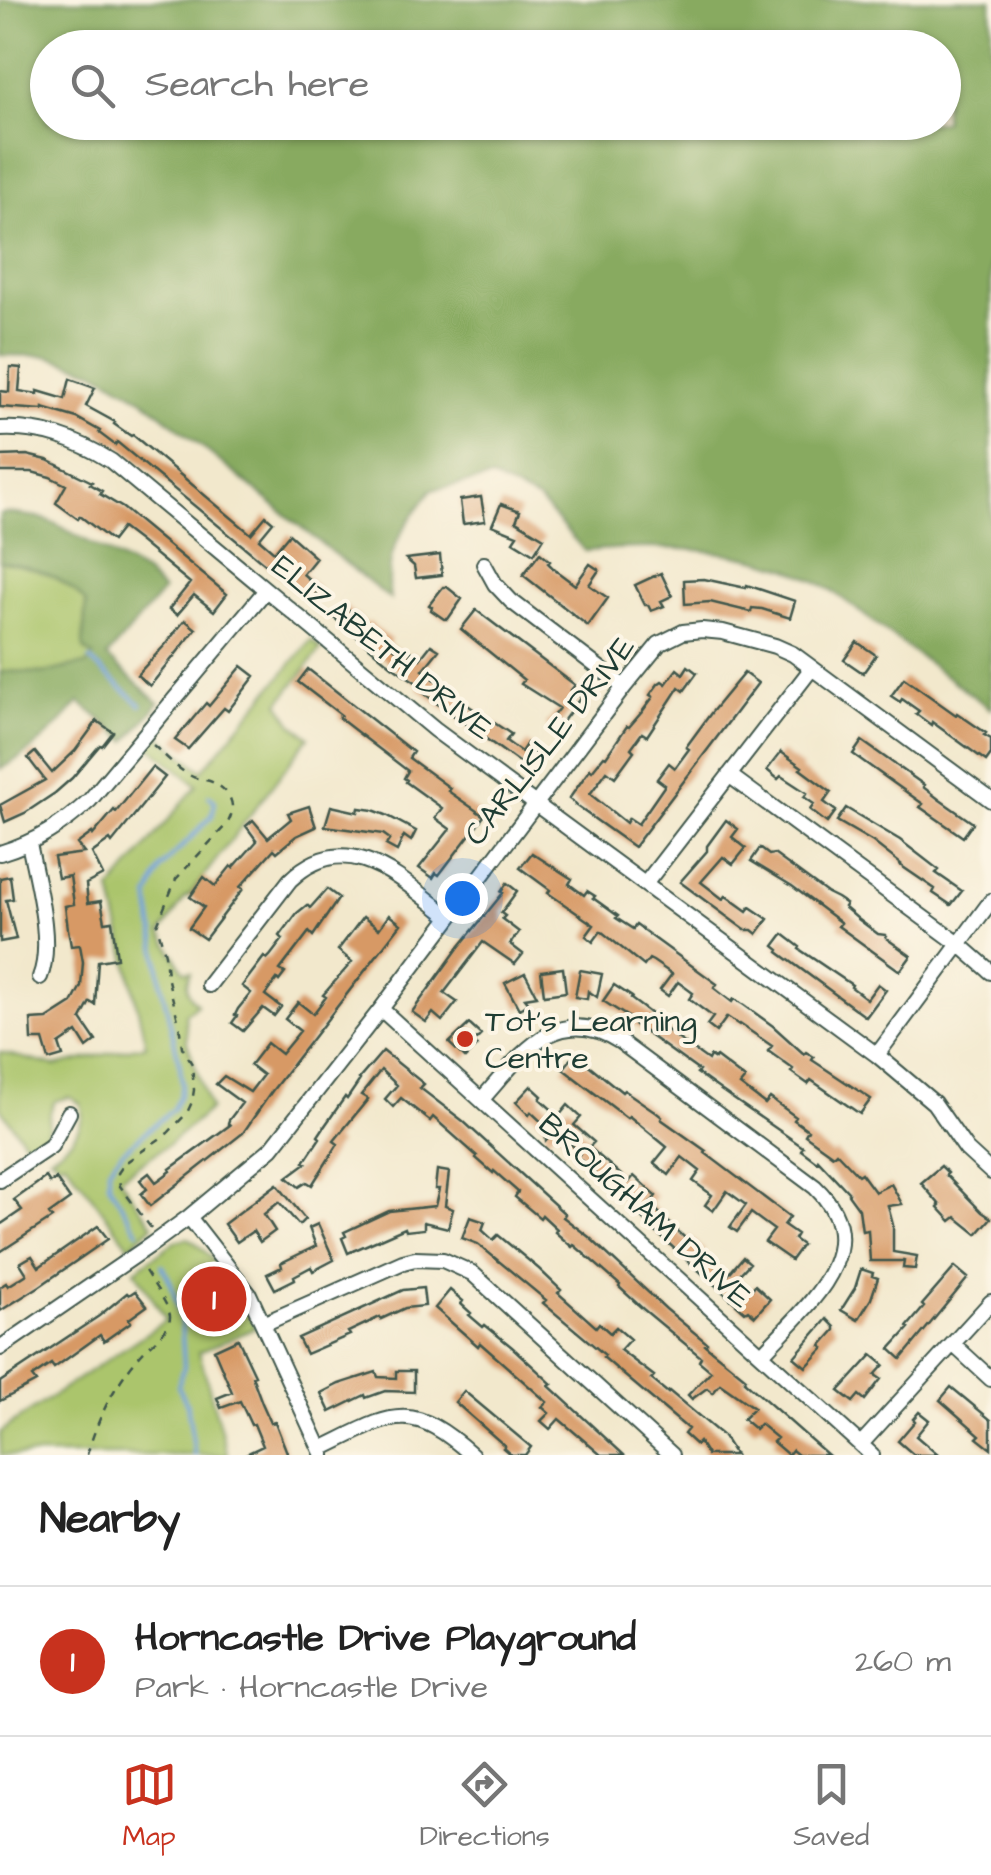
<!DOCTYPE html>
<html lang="en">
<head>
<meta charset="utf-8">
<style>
	:root { --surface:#fff; --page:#f2f2f2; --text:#222; --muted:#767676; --line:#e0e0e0; --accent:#c8321e }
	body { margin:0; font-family:"Architects Daughter",sans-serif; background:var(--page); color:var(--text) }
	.you { position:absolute; left:462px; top:898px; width:35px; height:35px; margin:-25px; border:8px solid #fff; border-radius:50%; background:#1a73e8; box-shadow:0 0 0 15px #1a73e833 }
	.badge { display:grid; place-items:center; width:65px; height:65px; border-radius:50%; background:var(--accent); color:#fff; font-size:32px; font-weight:700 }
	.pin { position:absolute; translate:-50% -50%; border:5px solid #fff; box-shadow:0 2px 10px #0006 }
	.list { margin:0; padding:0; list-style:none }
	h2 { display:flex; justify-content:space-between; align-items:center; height:130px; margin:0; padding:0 40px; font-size:42px }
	h2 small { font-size:32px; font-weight:400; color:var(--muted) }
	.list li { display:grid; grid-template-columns:65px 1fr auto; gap:30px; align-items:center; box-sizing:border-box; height:150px; padding:0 40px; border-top:2px solid var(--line) }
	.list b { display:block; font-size:38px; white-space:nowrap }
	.list p { margin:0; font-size:32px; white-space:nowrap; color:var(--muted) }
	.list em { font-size:32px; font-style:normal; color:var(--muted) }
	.icon { flex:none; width:55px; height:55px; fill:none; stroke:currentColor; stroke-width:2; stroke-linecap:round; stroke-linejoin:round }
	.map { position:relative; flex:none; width:991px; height:1455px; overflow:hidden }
	.search { position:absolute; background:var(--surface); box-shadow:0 2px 8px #0004; left:30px; right:30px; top:30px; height:110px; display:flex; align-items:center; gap:25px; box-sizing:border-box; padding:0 35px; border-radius:55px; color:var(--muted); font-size:38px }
	.sheet { height:280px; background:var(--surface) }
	nav { display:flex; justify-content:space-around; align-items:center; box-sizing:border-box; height:140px; border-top:2px solid var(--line); background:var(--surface); font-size:28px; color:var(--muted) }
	nav a { display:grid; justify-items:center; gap:5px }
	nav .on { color:var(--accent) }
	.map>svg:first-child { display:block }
	.green { fill:#abc56c; stroke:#658150; stroke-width:2.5 }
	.forest { fill:#88aa60; stroke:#54744a; stroke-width:2.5; fill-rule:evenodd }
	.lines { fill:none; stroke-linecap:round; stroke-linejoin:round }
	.stream { stroke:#70a0d9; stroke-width:4 }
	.building { fill:#d79965 }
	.street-casing { stroke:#3f574b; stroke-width:18 }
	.path { stroke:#3f574b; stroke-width:2.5; stroke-dasharray:8 8; stroke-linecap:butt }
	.street { stroke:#fff; stroke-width:14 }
	.poi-dot { fill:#c8321e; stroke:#fcf5e5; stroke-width:4 }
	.labels { text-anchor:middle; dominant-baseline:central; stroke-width:8; stroke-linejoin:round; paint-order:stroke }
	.street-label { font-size:32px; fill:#1f3d34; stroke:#fcf5e5 }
	.poi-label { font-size:32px; fill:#1f3d34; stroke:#fcf5e5; text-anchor:start }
</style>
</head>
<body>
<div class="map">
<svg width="991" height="1455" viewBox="0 0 991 1455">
	<rect width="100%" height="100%" fill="#fcf5e5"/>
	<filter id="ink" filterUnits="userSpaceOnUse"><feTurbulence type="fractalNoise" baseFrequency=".01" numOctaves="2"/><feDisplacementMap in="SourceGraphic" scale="20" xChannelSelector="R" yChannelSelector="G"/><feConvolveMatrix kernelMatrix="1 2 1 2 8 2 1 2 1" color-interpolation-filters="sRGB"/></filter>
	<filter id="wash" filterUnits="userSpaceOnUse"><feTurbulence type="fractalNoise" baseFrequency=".0048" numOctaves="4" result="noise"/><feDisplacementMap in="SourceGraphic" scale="40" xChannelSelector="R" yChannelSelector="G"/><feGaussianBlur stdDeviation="2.25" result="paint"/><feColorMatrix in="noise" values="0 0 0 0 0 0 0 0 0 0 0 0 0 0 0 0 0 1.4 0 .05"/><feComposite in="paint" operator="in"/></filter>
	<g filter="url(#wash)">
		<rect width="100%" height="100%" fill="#f2e8cc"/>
		<path class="green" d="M0,561C34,567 63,576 86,602L83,636L94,656L86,665C71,665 58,672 43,673C28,674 15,669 0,673Z
			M311,640L321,649L279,703L293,724L309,737L188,897L186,896L161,933L184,971L191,972C184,984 187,995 197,1004L185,1014L187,1043L210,1109L169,1144L119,1178L153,1225L130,1247L65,1161L60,1163L50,1156C69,1146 87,1126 81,1104L69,1097L55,1101C42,1120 58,1138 30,1149L0,1108V1052L55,1066L146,1045L111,890L197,785L147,744L158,734L202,771Z
			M187,1238C210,1247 244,1305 255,1328L199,1352L228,1455H1L0,1433L7,1427L166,1320L135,1270L176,1241Z"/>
		<path class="forest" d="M0,0H991V709C954,682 917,655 880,627C862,614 844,598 824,586C760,547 659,544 585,551L539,501L492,478L431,490C403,531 384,546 390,599L144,400L95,371L47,356L0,355ZM48,48H944V122H48Z
			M7,513L38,517L54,523L145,573L163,591L107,657L159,703L127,741L79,702C54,731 35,751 0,769V673C15,669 28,674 43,673C58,671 70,665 86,665L93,656L84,649L83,643L86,603C64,576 34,567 0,561V514Z"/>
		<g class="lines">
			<path class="stream" d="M90,660L141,705
				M138,1232L109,1184V1168L122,1152L173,1109L180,1095L182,1084L180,1066L162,988L149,897L161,868L212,816L215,801L209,796
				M162,1265L171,1283L181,1319L184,1367L178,1386L187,1404L195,1455"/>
		</g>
		<g id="blocks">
			<path class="building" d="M10,367L21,368L19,391L38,394V391L65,399L70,379L95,388L86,406L115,422L114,424L131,436L133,435L251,534L266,516L273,522L259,539L274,552L289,534L316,558L303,574L320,589L310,601L117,442L115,445L99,433L100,431L77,418L43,408V410L0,407V391L9,392Z
				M27,455L47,460L92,482L90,484L102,491L100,494L123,508L227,594L214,611L194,595L177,615L169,609L190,583L139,541L122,528L112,541L80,516L78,519L56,503L66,485L50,477L32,472H0V456Z
				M481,497L485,521L463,524L460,500Z
				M501,504L520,511L516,521L544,538L534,554L513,541L517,535L492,525Z
				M540,553L550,561L548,563L555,570L575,585L590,564L599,570L589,585L608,598L588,626L523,575Z
				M440,555L442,575L416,578L414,566L406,559Z
				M661,573L672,596L661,601L664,606L651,611L648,605H645L635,585Z
				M704,579L746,588L747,585L795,601L790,618L762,609L752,608L751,612L710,602L685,604L684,580Z
				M443,587H447L462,599L448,619H444L431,610L432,607L429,605Z
				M342,604L367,625L369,622L391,640L388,643L408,658L412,652L420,659L431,645L439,650L423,670L466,704L511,734L506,741L521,752L527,743L537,750L525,767L435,702L418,688L420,685L392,666L332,616Z
				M476,610L575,685L571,690L581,697L555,732L546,725L559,708L521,684L524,680L461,629Z
				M185,620L196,629L150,686L137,675L165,645Z
				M857,642L876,655L863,673L844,660Z
				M242,666L255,676L228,711L224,708L188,749L175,740L206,703L209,706Z
				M688,666L697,673L684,691L679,687L647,736L642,733L631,748L634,751L615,777L607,771L590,794L626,823L629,818L638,824L665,785L657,779L669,763L675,768L689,749L686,747L711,713L744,673L758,683L634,847L575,805L576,804L569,799L590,769L592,771L604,756L606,757L627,726L629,727L642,712L653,697L650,695L658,684L662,681L666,684L677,669L683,674Z
				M308,669L413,752L409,758L450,788L448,791L484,816L439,875L436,873L433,878L419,868L450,829L435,818L442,808L406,782L407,780L404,778L408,771L361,735L339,718L341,715L298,682Z
				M904,678L956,715L957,713L986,733L984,735L991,739V754L986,761L932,722L931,725L916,714L919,711L902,699L900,702L891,696Z
				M97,721L113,732L102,746L100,745L72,778L55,793L25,813L5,822L0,805L45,780L28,758L35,752L52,773L75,751Z
				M862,741L924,785L923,787L940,800L973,823L963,837L920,807L923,804L853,754Z
				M781,752L802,767L800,769L831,792L824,802L836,811L827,823L810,810L814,804L804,797L807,793L781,776L778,779L767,770Z
				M152,767L165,777L112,843L110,840L92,853L103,875L86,884L88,903L101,901L105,922L112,921L117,958L98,961L95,1005L90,1002L81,1019L96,1041L87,1048L77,1032L59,1044L63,1056L49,1060L43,1040H32L31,1020L47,1019L72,1003L81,986L83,962L80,945L71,946L68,929L65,906L74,904L70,876L58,878L54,857L84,853L77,844L92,833L93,835L114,810L116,812Z
				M309,806L316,827L296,836L277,852L274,849L240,887L243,889L205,939L189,928L204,907L190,897L204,877L215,886L231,866L233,868L257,841L246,826L253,820L268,838L291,819L288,813Z
				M331,806L358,812L359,808L373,810L386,815L416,831L411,841L404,836L397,851L386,845L390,839L383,834L325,826Z
				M846,808L900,840L939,870L936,873L962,891L951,905L933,893L935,889L900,865L901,864L873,842L837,821Z
				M726,820L738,829L732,837L746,848L733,864L723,857L701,882L723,899L726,896L747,911L750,907L768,919L757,934L752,930H745L680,882L707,851V846Z
				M760,848L769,855L774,854L827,893L837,898L846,904L844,907L858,919L878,934L886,935V938L911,956L900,971L838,926L841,923L792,886L751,861Z
				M532,853L572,879L569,884L584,895L587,891L595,896L593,898L618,916L616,918L633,929L636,925L717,984L714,988L732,1002L734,999L744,1005L773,1026L804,1054L806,1052L814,1057L812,1060L871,1099L860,1114L811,1080L808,1084L791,1072L793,1069L768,1051L772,1046L740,1024L739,1025L727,1017L716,1032L707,1025L713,1017L689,999L693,993L678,982L668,996L660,990L672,974L653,961L649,959L644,966L601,931L593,942L586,936L594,925L548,893L550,890L520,868Z
				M10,876L13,899L6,900L16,939L0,942V878Z
				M507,883L517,891L501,913L505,916L502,919L519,932L510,944L523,954L515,964L483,942L444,993L457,1002L442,1021L433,1013L426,1022L412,1012L459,947L503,893L501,892Z
				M327,889L339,898L313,936L309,932L280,970L285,973L279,981L277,979L265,995L281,1007L274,1016L263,1008L243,1031L232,1023L237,1016L235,1015L238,1009L251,993L242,986L264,957L267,959L270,956L283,939L280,936L297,913L307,905L310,908Z
				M389,915L401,924L272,1091L243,1133L150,1206L141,1194L147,1189L140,1180L149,1173L156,1182L171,1171L170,1169L230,1125L228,1123L229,1120L242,1103L216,1084L224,1076L250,1092L263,1075L250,1065L267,1043L281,1054L300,1031L285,1019L298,1002L313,1014L326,997L323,995L352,962L338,950L363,917L379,929Z
				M783,934L800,947L799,949L852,985L851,987L867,999L878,984L886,990L866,1017L778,952L779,950L774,946Z
				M563,968L566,992L544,995L541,971Z
				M580,970L602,974L597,997L588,991L587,999L575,997Z
				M525,973L537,996L525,998L529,1003L519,1009L505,983Z
				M614,985L632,997L631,999L655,1017L653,1019L680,1040L708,1060L710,1056L715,1059L716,1057L745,1079L740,1085L765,1104L770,1098L796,1117L794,1120L808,1130L805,1135L833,1155L836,1152L858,1175L861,1173L875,1192L891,1184L902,1204L888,1206L893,1225V1252L917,1256L915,1269L903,1268L904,1261H870L868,1230L862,1231L859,1209L848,1194L849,1193L818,1160L817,1162L801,1150L803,1147L722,1091L697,1073L699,1071L627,1019L628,1017L603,1001Z
				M469,1024L481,1035L473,1043L477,1046L465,1058L449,1043Z
				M383,1051L424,1084L420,1088L463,1121L565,1214L563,1217L589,1237L666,1309L707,1343L705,1345L746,1378L744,1381L828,1455H798L792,1450L788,1455L773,1442L777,1438L760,1424L755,1429L743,1419L754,1408L720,1384L713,1393L707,1388L692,1399L688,1395L711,1371L699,1361L701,1357L643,1309L619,1287L620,1285L574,1245L572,1247L555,1232L557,1229L542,1215L540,1218L515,1197L518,1192L494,1171L493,1173L476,1158L477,1156L433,1117L430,1121L401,1098L393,1107L385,1099L397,1085L381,1070L361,1095L368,1099L334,1141L338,1144L312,1185L307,1182L299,1187L287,1177L306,1163L304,1162L320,1138L318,1136L324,1127L345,1097L347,1099L360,1080L359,1079Z
				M573,1057L577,1061L580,1058L622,1092L624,1090L653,1110L662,1117L661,1119L706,1151L705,1153L790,1217L784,1225L797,1234L794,1239L802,1245L791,1260L765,1242L774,1230L751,1213L737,1232L730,1227L746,1205L727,1191L713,1211L705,1205L712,1195L693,1181L700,1171L682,1157L669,1175L654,1163L667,1147L629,1116L627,1118L563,1069Z
				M531,1086L542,1096L540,1099L559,1116L568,1105L581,1117L574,1125L594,1142L589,1147L629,1182L634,1176L656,1196L650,1204L687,1240L690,1237L705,1251L702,1254L727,1276L743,1257L750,1263L737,1277L751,1290L755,1285L770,1299L755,1316L748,1310L745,1312L657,1233L638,1214L642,1210L628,1198L625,1201L617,1194L577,1157L580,1153L556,1129L546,1140L545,1125L531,1112L529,1115L516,1102Z
				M941,1166L948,1173L946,1175L982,1212L991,1218L977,1234L956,1217L951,1221L938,1207L940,1205L921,1183Z
				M437,1170L449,1172L445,1206L453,1209L448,1228L424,1222V1229L406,1231L405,1228L348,1253L342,1238L346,1236L344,1232L389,1211L435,1206L439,1189H435Z
				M46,1177L50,1183L56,1179L70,1199L49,1214L52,1218L0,1252V1225L22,1210L14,1200Z
				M277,1184L305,1219L299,1225L279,1202L264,1214L275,1231L260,1242L253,1231L237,1242L224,1224Z
				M470,1217L485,1222L482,1230L493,1240L498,1235L539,1269L561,1290L558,1293L596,1327L599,1323L610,1333L616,1327L630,1339L620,1350L654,1376L651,1379L668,1393L669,1391L723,1436L735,1455H707L699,1442L696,1445L684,1434L688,1429L624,1375L603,1357L605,1355L543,1303L546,1300L478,1244L462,1238Z
				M318,1224L334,1260L313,1271L311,1267L294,1276L295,1279L275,1289L267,1274L282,1267L281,1263L316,1246L309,1228Z
				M98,1226L108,1239L40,1286L0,1311V1287L6,1283L8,1286L27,1274L20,1263L32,1256L39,1267Z
				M955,1267L968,1278L901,1359L890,1349L909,1328L907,1327L924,1307L922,1305Z
				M861,1269L873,1273L872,1276L878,1278L871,1299L858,1320L841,1310L855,1288Z
				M423,1288L425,1306L405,1308L381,1319L380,1317L348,1332L350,1335L306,1354L298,1338L403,1290Z
				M450,1290L463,1301L461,1304L471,1313L469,1315L483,1327L485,1325L512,1347L552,1384L549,1386L624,1455H601L559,1419L550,1429L541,1421L549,1413L542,1407L547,1402L480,1343L478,1346L435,1308Z
				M135,1291L147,1306L129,1319L131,1322L104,1341L100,1335L54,1368L51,1364L32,1377L36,1382L0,1401V1382L99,1316L127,1293L129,1295Z
				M827,1319L835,1327V1330L821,1346L824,1348L806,1367L794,1357Z
				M238,1339L255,1375L252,1376L262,1403L271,1423L275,1422L288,1455H244L263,1446L254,1424L251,1425L240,1401L221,1408L217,1398L232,1392L214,1350Z
				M872,1355L884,1365L875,1375L881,1379L865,1400L859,1395L853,1402L839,1391Z
				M396,1371H414V1392L385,1391L366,1398L365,1395L330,1412L321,1393L339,1384L376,1372L378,1377L396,1378Z
				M951,1387L991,1420V1449L977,1438L980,1435L940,1400Z
				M464,1391L531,1447L525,1455H511L503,1448L505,1446L455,1402Z
				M919,1412L929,1420L916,1436L938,1455H914L898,1441L915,1421L913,1419Z"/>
		</g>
	</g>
	<g filter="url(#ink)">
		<use href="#blocks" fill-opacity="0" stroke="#3f574b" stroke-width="2.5"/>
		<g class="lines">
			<g class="street-casing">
				<path id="street" d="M0,429C41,427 76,439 111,461L435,730L877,1055L934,1103L966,1149L991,1172
					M484,564L495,584L511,601L624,687
					M729,775L959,944L991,972
					M29,843C36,880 54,942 40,977
					M0,853C36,842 63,825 90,800L266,590
					M646,883L812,668
					M209,985L290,880C348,824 401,880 449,916
					M381,1009L872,1455
					M877,1055L991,901
					M482,1099C520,1057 555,1001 619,1041L815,1187C880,1249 804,1308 762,1354
					M0,1180L51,1146L69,1113
					M189,1217L249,1294L323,1455
					M263,1324L403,1262L415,1259L443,1260L472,1273L672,1455
					M953,1344L991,1379
					M0,1348L152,1244L189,1217L272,1148L381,1009L624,687L659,644L683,632L702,630L723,632L775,646L793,654L991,800
					M861,1444L991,1302
					M321,1449C390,1416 408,1397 472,1455"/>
			</g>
			<path class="path" d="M151,1228L120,1186L118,1173L125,1163L168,1133L187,1113L192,1102L194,1090L192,1064L182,1047L179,1024L167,976L165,954L157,925L176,879L227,824C237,808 232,792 214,783C207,779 198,780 191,776C177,769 165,755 153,745
				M87,1455C98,1417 115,1383 142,1353C151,1343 170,1331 170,1316C169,1304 150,1280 144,1269L145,1264"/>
			<use href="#street" class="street"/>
		</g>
	</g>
	<circle class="poi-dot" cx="465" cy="1039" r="10"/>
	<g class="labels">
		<g class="street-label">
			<text transform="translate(382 648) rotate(39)">ELIZABETH DRIVE</text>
			<text transform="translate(550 741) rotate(-52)">CARLISLE DRIVE</text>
			<text transform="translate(645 1211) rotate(42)">BROUGHAM DRIVE</text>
		</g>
		<g class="poi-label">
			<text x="485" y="1021">Tot's Learning<tspan x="485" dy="37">Centre</tspan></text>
		</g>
	</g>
</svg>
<div class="you"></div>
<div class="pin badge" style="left:214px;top:1299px">1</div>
<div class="search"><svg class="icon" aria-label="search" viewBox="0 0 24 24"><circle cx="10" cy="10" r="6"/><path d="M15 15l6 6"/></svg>Search here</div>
</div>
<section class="sheet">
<h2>Nearby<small></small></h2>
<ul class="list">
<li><span class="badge">1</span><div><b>Horncastle Drive Playground</b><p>Park · Horncastle Drive</p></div><em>260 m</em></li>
</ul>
</section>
<nav>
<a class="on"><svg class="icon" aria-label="map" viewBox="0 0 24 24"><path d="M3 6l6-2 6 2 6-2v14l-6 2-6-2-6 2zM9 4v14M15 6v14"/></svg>Map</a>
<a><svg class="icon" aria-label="directions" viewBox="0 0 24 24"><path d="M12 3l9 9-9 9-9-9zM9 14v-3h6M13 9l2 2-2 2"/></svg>Directions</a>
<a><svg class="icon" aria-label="saved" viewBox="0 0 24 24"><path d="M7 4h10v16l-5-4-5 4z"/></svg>Saved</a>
</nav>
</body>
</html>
